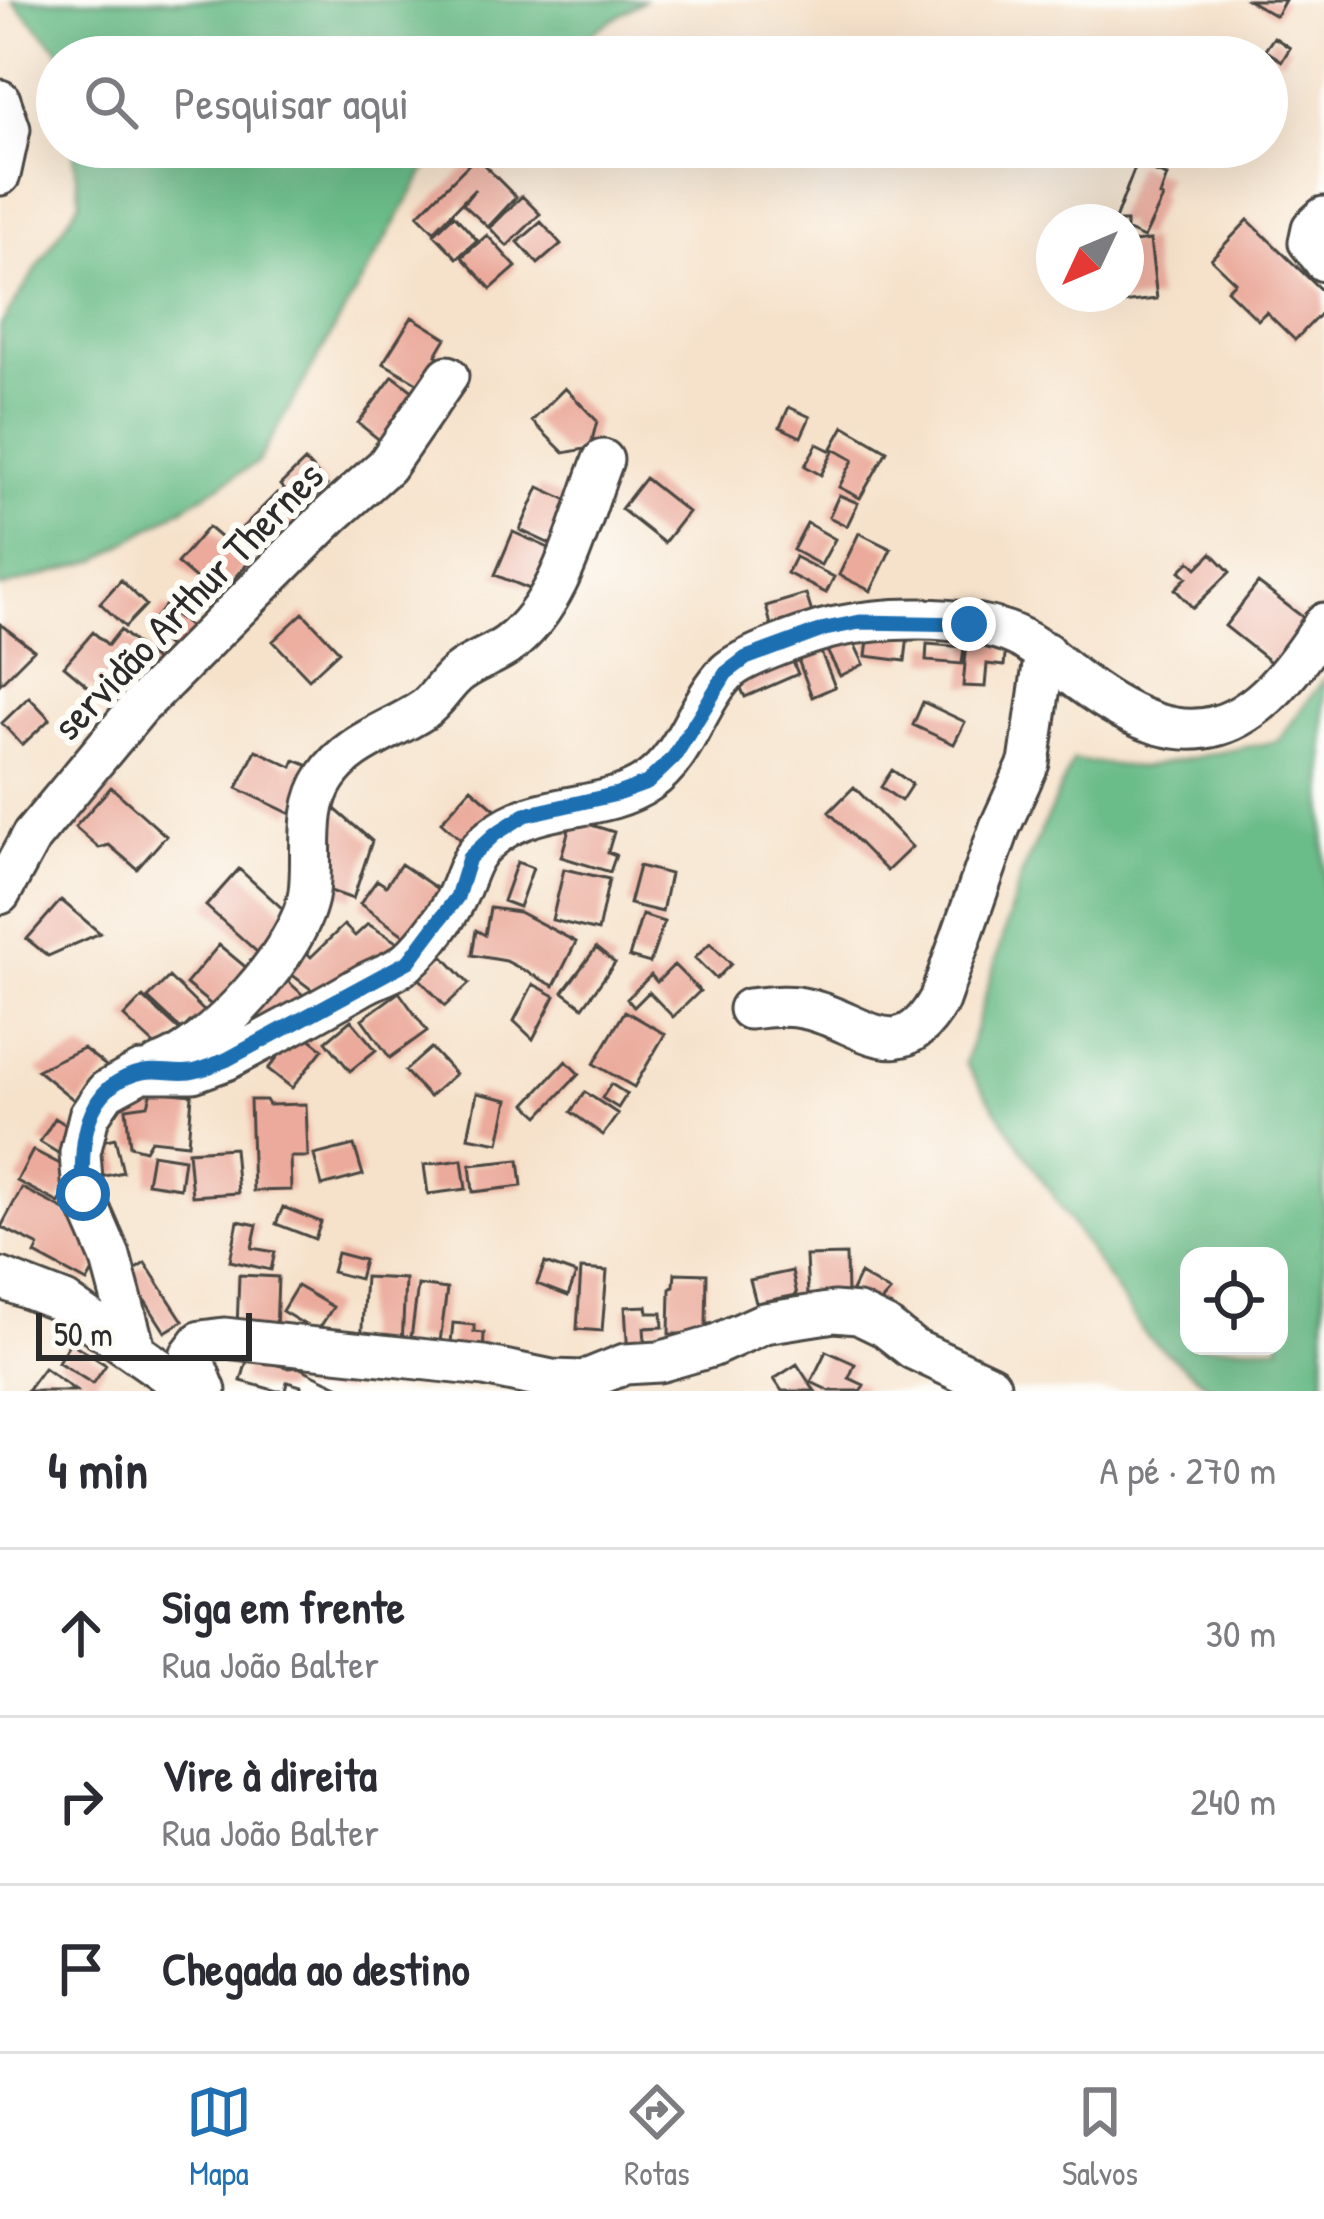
<!DOCTYPE html>
<html lang="pt">
<head>
<meta charset="utf-8">
<style>
	:root { --surface:#fff; --page:#f7f7f7; --text:#2b2b33; --muted:#7c7c81; --line:#e1e1e2; --accent:#1f6fb2 }
	body { margin:0; font-family:"Patrick Hand",sans-serif; background:var(--page); color:var(--text) }
	.controls { position:absolute; right:36px; bottom:36px; display:grid; overflow:hidden; border-radius:24px; box-shadow:0 12px 48px #0002 }
	.controls button { width:108px; height:108px; display:grid; place-items:center; padding:0; border:0; border-bottom:3px solid var(--line); background:var(--surface); color:var(--text); font:60px sans-serif }
	.compass { position:absolute; left:1036px; top:204px; width:108px; height:108px; border-radius:50%; background:var(--surface); box-shadow:0 12px 48px #0002; rotate:226deg }
	.scale { position:absolute; left:36px; bottom:30px; width:216px; box-sizing:border-box; padding-left:12px; border:6px solid #2b2b2b; border-top:0; font-size:33px; line-height:42px; white-space:nowrap; color:#2b2b2b; -webkit-text-stroke:9px #fdfcf7; paint-order:stroke }
	.stop { position:absolute; width:36px; height:36px; margin:-27px; border:9px solid #1f6fb2; border-radius:50%; background:#fff }
	.stop.end { background:#1f6fb2; border-color:#fff; box-shadow:0 3px 12px #0008 }
	.list { margin:0; padding:0; list-style:none }
	h2 { display:flex; justify-content:space-between; align-items:center; height:156px; margin:0; padding:0 48px; font-size:51px }
	h2 small { font-size:39px; font-weight:400; color:var(--muted) }
	.list li { display:grid; grid-template-columns:78px 1fr auto; gap:36px; align-items:center; box-sizing:border-box; height:168px; padding:0 48px; border-top:3px solid var(--line) }
	.list b { display:block; font-size:45px; white-space:nowrap }
	.list p { margin:0; font-size:39px; white-space:nowrap; color:var(--muted) }
	.list em { font-size:39px; font-style:normal; color:var(--muted) }
	.icon { flex:none; width:66px; height:66px; fill:none; stroke:currentColor; stroke-width:2; stroke-linecap:round; stroke-linejoin:round }
	.map { position:relative; flex:none; width:1324px; height:1391px; overflow:hidden }
	.search { position:absolute; background:var(--surface); box-shadow:0 12px 48px #0002; left:36px; right:36px; top:36px; height:132px; display:flex; align-items:center; gap:30px; box-sizing:border-box; padding:0 42px; border-radius:66px; color:var(--muted); font-size:45px }
	.sheet { height:660px; background:var(--surface) }
	nav { display:flex; justify-content:space-around; align-items:center; box-sizing:border-box; height:168px; border-top:3px solid var(--line); background:var(--surface); font-size:33px; color:var(--muted) }
	nav a { display:grid; justify-items:center; gap:6px }
	nav .on { color:var(--accent) }
	.map>svg:first-child { display:block }
	.forest { fill:#6bbc88; stroke:#4b745a; stroke-width:3; fill-rule:evenodd }
	.building { fill:#ebaa9b }
	.lines { fill:none; stroke-linecap:round; stroke-linejoin:round }
	.minor-casing { stroke:#494643; stroke-width:45 }
	.minor { stroke:#fff; stroke-width:39 }
	.route { stroke:#1f6fb2; stroke-width:15 }
	.labels { text-anchor:middle; dominant-baseline:central; stroke-width:12; stroke-linejoin:round; paint-order:stroke }
	.street-label { font-size:42px; fill:#2b2b2b; stroke:#fdfcf7 }
</style>
</head>
<body>
<div class="map">
<svg width="1324" height="1391" viewBox="0 0 1324 1391">
	<rect width="100%" height="100%" fill="#fdfcf7"/>
	<filter id="ink" filterUnits="userSpaceOnUse"><feTurbulence type="fractalNoise" baseFrequency=".00833" numOctaves="2"/><feDisplacementMap in="SourceGraphic" scale="24" xChannelSelector="R" yChannelSelector="G"/><feConvolveMatrix kernelMatrix="1 2 1 2 8 2 1 2 1" color-interpolation-filters="sRGB"/></filter>
	<filter id="wash" filterUnits="userSpaceOnUse"><feTurbulence type="fractalNoise" baseFrequency=".004" numOctaves="4" result="noise"/><feDisplacementMap in="SourceGraphic" scale="48" xChannelSelector="R" yChannelSelector="G"/><feGaussianBlur stdDeviation="2.7" result="paint"/><feColorMatrix in="noise" values="0 0 0 0 0 0 0 0 0 0 0 0 0 0 0 0 0 1.4 0 .05"/><feComposite in="paint" operator="in"/></filter>
	<g filter="url(#wash)">
		<rect width="100%" height="100%" fill="#f6e2cb"/>
		<path class="forest" d="M12,0H644L553,57H60L59,50Z
			M73,147H446L432,159L258,462L98,560L0,588V326L80,201Z
			M1324,679V1391H1215L1146,1336L965,1063L1021,876L1073,760L1140,768L1278,741ZM1279,1256V1346H1189V1256Z"/>
		<g id="blocks">
			<path class="building" d="M1248,0H1285L1276,16Z
				M1274,37L1290,48L1282,61L1265,50Z
				M476,157L516,197L488,227L463,204L475,189L434,231L418,215Z
				M1136,165L1167,176L1160,196L1163,198L1144,238L1126,230V222H1114Z
				M522,196L540,214L507,246L490,228Z
				M454,215L477,240L457,258L434,234Z
				M1248,220L1324,293V310L1295,340L1266,312L1258,320L1227,290L1235,282L1211,259Z
				M541,222L561,244L538,264L518,242Z
				M487,235L516,267L491,289L462,257Z
				M1150,240L1157,299L1121,303L1120,294H1126V243Z
				M412,317L446,338L436,355L443,360L426,388L383,363Z
				M393,376L418,395L382,442L358,423Z
				M565,388L597,421L590,448L564,453L532,421Z
				M789,407L810,417L801,437L780,427Z
				M844,426L887,451L860,498L839,487L853,460L832,448Z
				M817,444L833,452L821,475L805,466Z
				M305,461L327,485L303,509L280,485Z
				M645,478L688,512L664,543L621,509Z
				M539,487L576,504L557,547L520,530Z
				M277,493L307,524L269,560L240,530Z
				M839,495L858,503L847,526L829,517Z
				M807,523L835,539L821,565L793,550Z
				M208,527L249,562L218,598L177,563Z
				M513,532L560,553L542,594L495,575Z
				M859,533L891,549L871,591L839,575Z
				M1212,553L1230,572L1193,608L1175,589L1187,577L1180,571L1190,561L1197,568Z
				M795,557L834,577L826,593L787,573Z
				M121,580L146,605L125,627L100,603Z
				M1258,583L1317,628L1283,672L1225,626Z
				M806,594L812,613L771,625L766,606Z
				M165,606L200,636L181,658L147,628Z
				M303,613L339,651L309,679L273,641Z
				M0,624L34,650L0,684Z
				M120,630L158,663L139,686L120,671L100,696L64,666L93,632L108,645Z
				M869,631L908,635L905,661L866,656Z
				M849,633L864,664L840,676L824,645Z
				M967,642L1006,646L1004,666L987,664L985,687L963,686Z
				M927,644L964,647L962,664L926,661Z
				M818,645L835,687L812,697L796,654Z
				M791,657L798,674L745,697L737,680Z
				M29,697L50,719L22,745L2,723Z
				M923,702L965,722L954,744L913,725Z
				M256,750L292,767L295,760L314,768L291,814L237,788Z
				M892,770L912,784L901,801L881,787Z
				M111,787L166,836L137,869L109,845L99,848L75,827Z
				M854,787L912,847L887,871L829,812Z
				M471,788L501,814L470,848L441,822Z
				M329,804L372,841L353,899L322,888Z
				M572,819L614,832L608,852L616,855L610,872L561,857Z
				M517,862L533,868L519,907L503,901Z
				M401,864L442,892L409,939L360,904L377,880L386,886Z
				M639,866L670,874L662,912L629,904Z
				M239,869L296,921L266,960L206,906Z
				M564,869L609,879L598,931L552,920Z
				M61,900L100,933L48,956L27,939Z
				M490,908L519,912L576,942L554,986L506,961L472,955L476,930L485,935Z
				M642,915L664,922L650,963L629,957Z
				M368,924L398,943L320,996L279,965L299,945L311,957L344,925L355,936Z
				M710,943L731,964L716,979L695,958Z
				M219,945L254,974L221,1013L186,984Z
				M596,948L615,963L583,1007L563,992Z
				M443,956L469,984L445,1006L419,978Z
				M674,965L700,991L673,1017L649,992L634,1007L627,999L651,975L657,982Z
				M279,973L303,995L283,1015L277,1010L258,1029L241,1012Z
				M169,977L209,1016L197,1028L190,1022L182,1030L148,998Z
				M533,984L555,996L533,1039L514,1021Z
				M399,992L427,1031L390,1058L362,1019Z
				M143,997L180,1031L161,1051L124,1017Z
				M625,1011L665,1034L634,1087L594,1064Z
				M351,1020L376,1050L350,1071L326,1041Z
				M299,1030L323,1049L292,1088L268,1069Z
				M83,1048L110,1069L80,1105L37,1070Z
				M431,1048L455,1074L429,1097L405,1071Z
				M566,1061L579,1074L539,1116L526,1104Z
				M611,1084L627,1094L618,1108L602,1098Z
				M152,1091L192,1095L188,1144L151,1140L145,1150L130,1146L126,1108L148,1105Z
				M585,1092L618,1114L603,1135L571,1112Z
				M477,1093L508,1100L499,1143L468,1137Z
				M250,1100H266L269,1105L306,1104L308,1157H290L291,1190L253,1191Z
				M55,1118L79,1133L76,1164L40,1142Z
				M115,1138L123,1172L101,1177L93,1143Z
				M354,1145L363,1175L322,1186L314,1155Z
				M234,1148L238,1193L192,1196L188,1151Z
				M33,1150L75,1172L59,1203L17,1181Z
				M152,1154L184,1159L180,1188L147,1183Z
				M462,1160L466,1189L428,1194L424,1165Z
				M519,1160L522,1186L473,1192L470,1165Z
				M22,1188L82,1219L96,1266L87,1282L35,1254L39,1246L1,1227Z
				M283,1207L321,1222L315,1239L276,1224Z
				M238,1221L257,1225L252,1248L275,1252L271,1270L230,1261Z
				M337,1253L364,1260L359,1279L332,1272Z
				M846,1255L847,1295L808,1296L806,1256Z
				M145,1263L183,1321L165,1332L128,1274Z
				M545,1263L576,1274L568,1296L537,1284Z
				M581,1269L607,1271L602,1331L577,1329Z
				M792,1271L797,1295L756,1303L750,1280Z
				M675,1273L707,1274L706,1324H715L714,1343L689,1334H669L670,1289L674,1286Z
				M860,1274L890,1292L881,1302L854,1301L857,1294L852,1291Z
				M239,1275L278,1277L276,1332L237,1329Z
				M365,1277L405,1279L402,1346L361,1344Z
				M418,1285L447,1289L440,1342L411,1338Z
				M297,1286L333,1307L317,1332L282,1311Z
				M647,1306L648,1313H662L663,1327L644,1328L646,1355L628,1356L625,1307Z
				M453,1323L474,1325V1332L484,1333L483,1356L450,1353Z
				M70,1342L106,1365L93,1384L58,1362Z
				M826,1351L855,1364L849,1378L864,1385L861,1391H830L811,1382Z
				M248,1357L289,1368L298,1367L348,1391H300L301,1386L287,1382L285,1391H277L241,1381Z
				M797,1364L812,1387L815,1391H782L774,1379Z
				M44,1368L76,1391H27Z"/>
		</g>
	</g>
	<g filter="url(#ink)">
		<use href="#blocks" fill-opacity="0" stroke="#494643" stroke-width="3"/>
		<g class="lines">
			<g class="minor-casing">
				<path id="minor" d="M0,100L10,129L0,175
					M1324,217L1312,228L1309,242L1324,261
					M0,894L31,837L139,707L331,515L386,466L448,376
					M749,1009C769,1007 788,1004 807,1009C862,1021 899,1072 939,1000L1000,827L1029,763L1045,652
					M158,1066C210,1050 302,948 309,892C314,853 303,811 326,777C349,742 390,732 423,710C438,700 446,681 461,671C476,660 495,655 509,644C563,603 579,521 603,460
					M0,1278L65,1303L191,1391
					M135,1349L110,1256L83,1194L80,1153L89,1116L106,1091L141,1072H193L226,1060C271,1036 317,1012 361,986C376,977 397,972 409,960C426,945 449,914 458,894C470,867 469,855 495,835C540,800 603,813 648,782C687,755 696,704 727,672C743,656 813,632 836,627C887,616 957,615 1007,632C1037,643 1057,665 1082,683C1194,766 1255,732 1324,623
					M206,1391L191,1354L201,1341L224,1338L484,1366L552,1380L583,1381L625,1364L659,1362L711,1347L764,1323L834,1312L858,1314L885,1327L913,1349L990,1385"/>
			</g>
			<use href="#minor" class="minor"/>
		</g>
	</g>
	<g class="lines" filter="url(#ink)">
		<path class="route" d="M83,1194C80,1145 83,1084 143,1072C158,1069 175,1074 190,1072C202,1071 214,1064 226,1060L409,961L457,897L469,858L495,834L525,815L617,794L647,783L674,757L726,673L746,658L825,629L860,622L969,624"/>
	</g>
	<g class="labels">
		<g class="street-label">
			<text transform="translate(187 600) rotate(-46)">servidão Arthur Thernes</text>
		</g>
	</g>
</svg>
<div class="controls">
<button><svg class="icon" aria-label="locate" viewBox="0 0 24 24"><circle cx="12" cy="12" r="6"/><path d="M12 2v4M12 18v4M2 12h4M18 12h4"/></svg></button>
</div>
<svg class="compass" viewBox="-18 -18 36 36"><path d="M0-13l5 13h-10z" fill="#e53935"/><path d="M0 13l5-13h-10z" fill="#7c7c81"/></svg>
<div class="scale">50 m</div>
<div class="stop" style="left:83px;top:1194px"></div>
<div class="stop end" style="left:969px;top:624px"></div>
<div class="search"><svg class="icon" aria-label="search" viewBox="0 0 24 24"><circle cx="10" cy="10" r="6"/><path d="M15 15l6 6"/></svg>Pesquisar aqui</div>
</div>
<section class="sheet">
<h2>4 min<small>A pé · 270 m</small></h2>
<ul class="list">
<li><svg class="icon" aria-label="ahead" viewBox="0 0 24 24"><path d="M12 20V5M6 11l6-6 6 6"/></svg><div><b>Siga em frente</b><p>Rua João Balter</p></div><em>30 m</em></li>
<li><svg class="icon" aria-label="right" viewBox="0 0 24 24"><path d="M7 20v-9h11M14 6l5 5-5 5"/></svg><div><b>Vire à direita</b><p>Rua João Balter</p></div><em>240 m</em></li>
<li><svg class="icon" aria-label="arrive" viewBox="0 0 24 24"><path d="M6 21V4h12l-3 4 3 4H6"/></svg><div><b>Chegada ao destino</b></div></li>
</ul>
</section>
<nav>
<a class="on"><svg class="icon" aria-label="map" viewBox="0 0 24 24"><path d="M3 6l6-2 6 2 6-2v14l-6 2-6-2-6 2zM9 4v14M15 6v14"/></svg>Mapa</a>
<a><svg class="icon" aria-label="directions" viewBox="0 0 24 24"><path d="M12 3l9 9-9 9-9-9zM9 14v-3h6M13 9l2 2-2 2"/></svg>Rotas</a>
<a><svg class="icon" aria-label="saved" viewBox="0 0 24 24"><path d="M7 4h10v16l-5-4-5 4z"/></svg>Salvos</a>
</nav>
</body>
</html>
